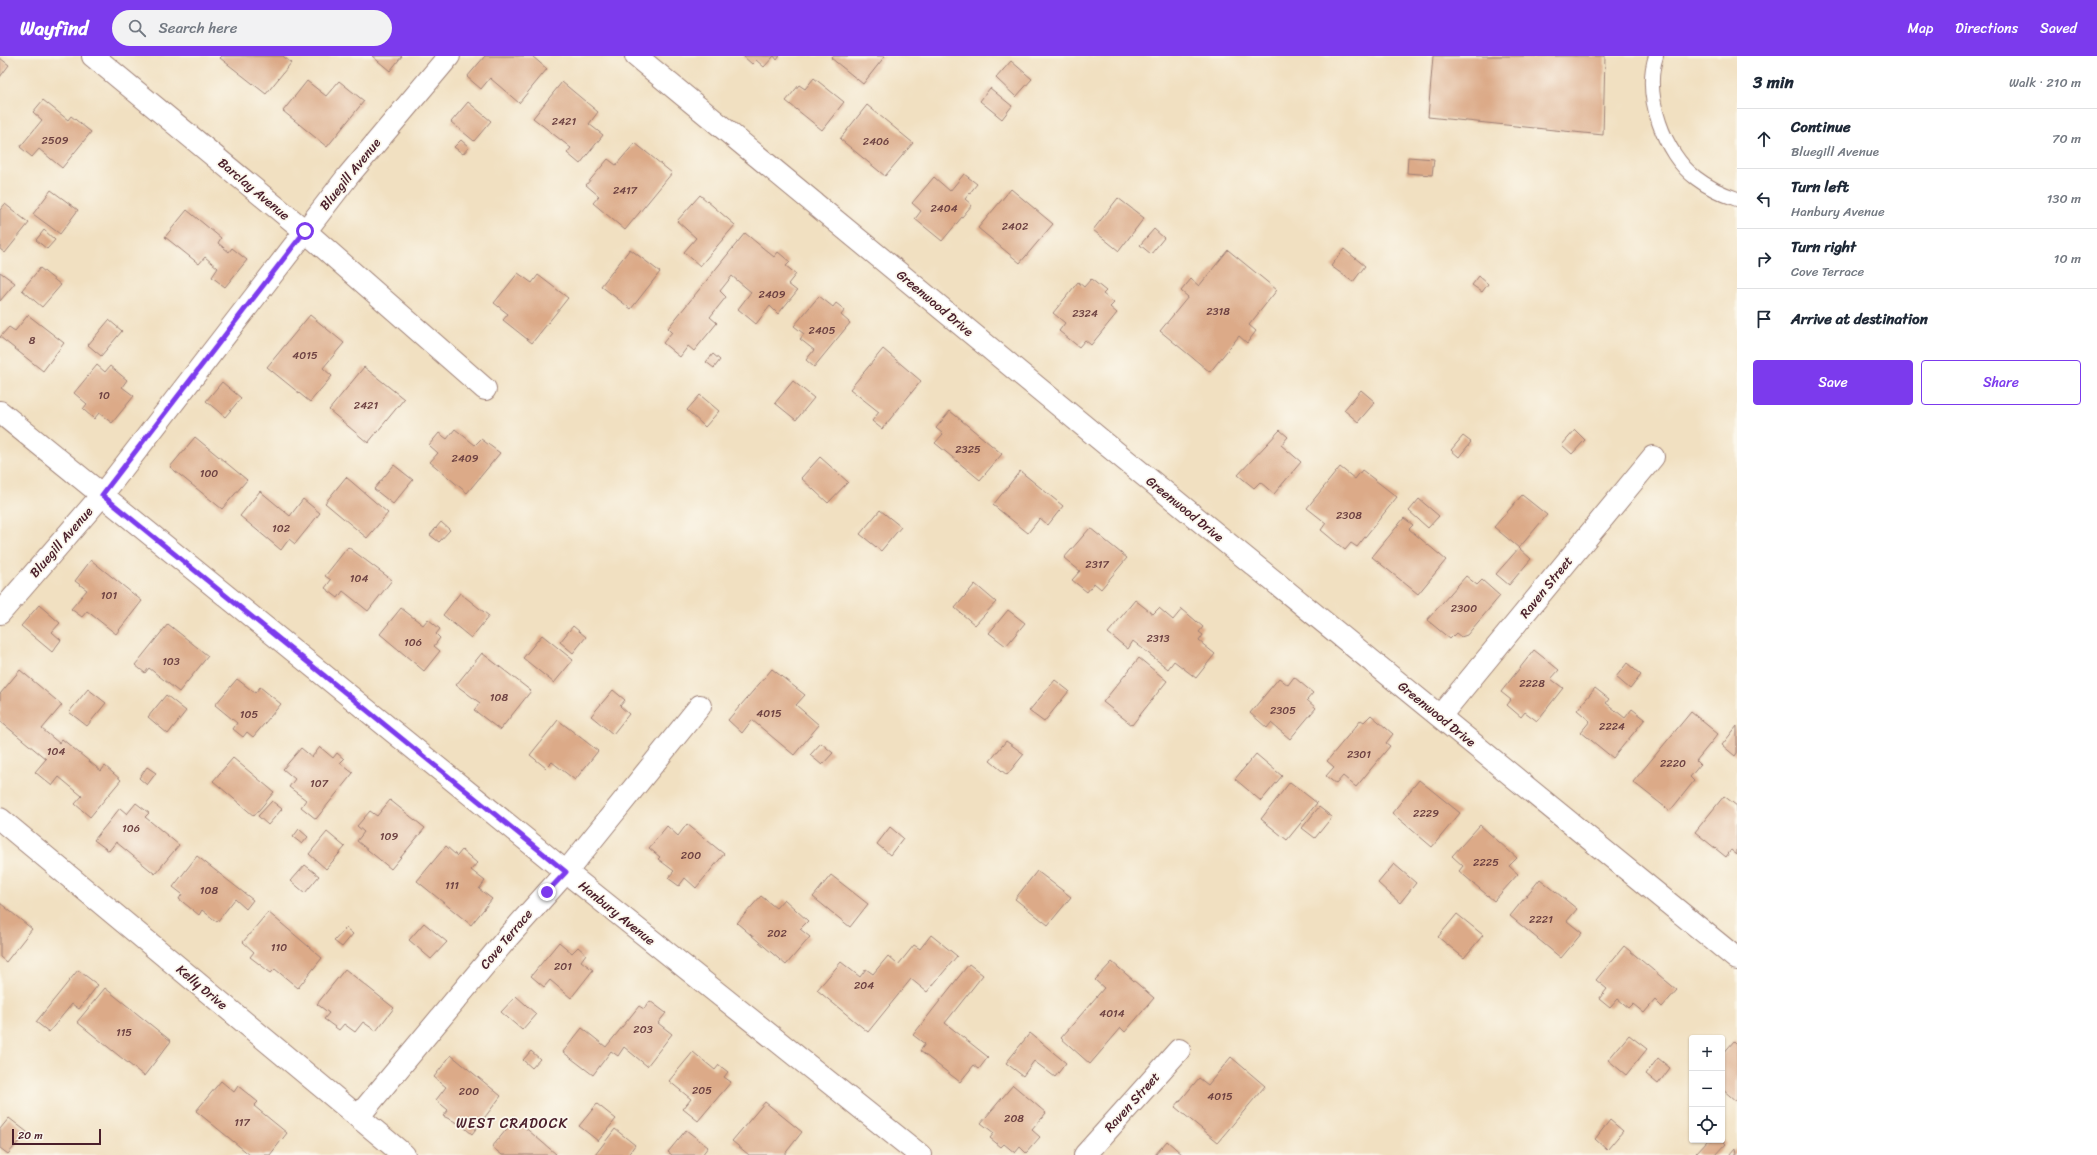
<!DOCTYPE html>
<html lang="en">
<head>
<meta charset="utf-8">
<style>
	:root { --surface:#fff; --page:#f2f2f3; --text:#1f2937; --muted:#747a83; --line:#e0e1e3; --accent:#7c3aed }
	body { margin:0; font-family:Sriracha,sans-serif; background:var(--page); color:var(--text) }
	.controls { position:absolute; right:12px; bottom:12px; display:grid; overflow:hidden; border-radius:4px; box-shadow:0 1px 3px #0004 }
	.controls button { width:36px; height:36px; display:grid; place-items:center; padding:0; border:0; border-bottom:1px solid var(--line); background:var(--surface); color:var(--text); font:20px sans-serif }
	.scale { position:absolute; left:12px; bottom:10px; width:89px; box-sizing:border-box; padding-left:4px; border:2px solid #4a1f2b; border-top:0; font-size:11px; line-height:14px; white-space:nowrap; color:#4a1f2b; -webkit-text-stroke:3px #fbf7ec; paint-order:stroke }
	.stop { position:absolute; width:12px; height:12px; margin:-9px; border:3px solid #7c3aed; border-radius:50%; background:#fff }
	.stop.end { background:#7c3aed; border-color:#fff; box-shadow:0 1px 4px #0008 }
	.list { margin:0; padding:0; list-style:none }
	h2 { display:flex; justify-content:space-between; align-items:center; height:52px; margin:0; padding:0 16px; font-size:17px }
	h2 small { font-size:13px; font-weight:400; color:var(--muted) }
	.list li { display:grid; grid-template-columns:26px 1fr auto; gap:12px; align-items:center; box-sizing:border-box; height:60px; padding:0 16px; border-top:1px solid var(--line) }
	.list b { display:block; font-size:15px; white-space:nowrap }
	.list p { margin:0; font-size:13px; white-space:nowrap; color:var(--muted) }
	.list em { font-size:13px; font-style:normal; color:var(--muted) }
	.actions { display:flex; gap:8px; padding:12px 16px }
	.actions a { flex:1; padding:9px 0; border:1px solid var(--accent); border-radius:4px; text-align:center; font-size:14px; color:var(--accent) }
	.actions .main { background:var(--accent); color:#fff }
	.icon { flex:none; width:22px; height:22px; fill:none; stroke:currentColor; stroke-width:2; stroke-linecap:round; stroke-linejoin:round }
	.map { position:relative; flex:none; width:1737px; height:1099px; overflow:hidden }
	header { display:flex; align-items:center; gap:24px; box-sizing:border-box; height:56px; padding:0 20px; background:var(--accent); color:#fff }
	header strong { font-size:19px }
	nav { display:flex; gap:22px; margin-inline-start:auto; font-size:14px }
	.search { width:280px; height:36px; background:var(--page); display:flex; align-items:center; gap:10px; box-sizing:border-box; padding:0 14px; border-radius:22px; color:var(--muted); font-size:15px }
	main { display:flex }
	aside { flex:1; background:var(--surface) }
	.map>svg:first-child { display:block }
	.building { fill:#dcaa88 }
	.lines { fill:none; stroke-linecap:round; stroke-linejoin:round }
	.service-casing { stroke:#9e8076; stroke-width:16 }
	.minor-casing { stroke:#9e8076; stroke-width:24 }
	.tertiary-casing { stroke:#9e8076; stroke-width:24 }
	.service { stroke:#fff; stroke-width:14 }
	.minor { stroke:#fff; stroke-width:22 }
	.tertiary { stroke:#fff; stroke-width:22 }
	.route { stroke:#7c3aed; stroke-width:5 }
	.labels { text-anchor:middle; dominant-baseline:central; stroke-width:3.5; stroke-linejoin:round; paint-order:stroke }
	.number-label { font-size:11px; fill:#6e4242 }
	.street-label { font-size:13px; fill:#4a1f2b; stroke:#fbf7ec }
	.neighbourhood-label { font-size:14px; letter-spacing:1px; fill:#4a1f2b; stroke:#fbf7ec }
</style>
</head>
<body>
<header>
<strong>Wayfind</strong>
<div class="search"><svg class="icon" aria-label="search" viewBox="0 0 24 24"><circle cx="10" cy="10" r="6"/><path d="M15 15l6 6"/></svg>Search here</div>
<nav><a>Map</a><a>Directions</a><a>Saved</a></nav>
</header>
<main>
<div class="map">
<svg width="1737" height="1099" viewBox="0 0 1737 1099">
	<rect width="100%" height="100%" fill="#fbf7ec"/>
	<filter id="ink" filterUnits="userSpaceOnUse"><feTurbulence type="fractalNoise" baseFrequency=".025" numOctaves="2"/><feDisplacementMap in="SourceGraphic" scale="8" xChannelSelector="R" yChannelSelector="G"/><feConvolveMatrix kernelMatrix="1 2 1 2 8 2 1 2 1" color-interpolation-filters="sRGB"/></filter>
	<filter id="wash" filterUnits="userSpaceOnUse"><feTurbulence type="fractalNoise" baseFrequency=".012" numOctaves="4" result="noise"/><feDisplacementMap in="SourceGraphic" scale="16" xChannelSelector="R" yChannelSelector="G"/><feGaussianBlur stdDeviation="0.9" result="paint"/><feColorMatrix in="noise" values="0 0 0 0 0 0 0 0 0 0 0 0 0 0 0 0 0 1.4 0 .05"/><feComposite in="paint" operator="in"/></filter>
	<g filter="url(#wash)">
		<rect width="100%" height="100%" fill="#f1e0c1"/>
		<g id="blocks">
			<path class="building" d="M222,0H283L291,7L266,38L220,2Z
				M372,0H402L390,15Z
				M485,0H532L547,13L519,47L490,22L481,33L467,21Z
				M743,0H780L777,4L774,0L764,11L756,4L752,8Z
				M833,0H885L863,28L831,2Z
				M1433,0H1605L1603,79L1428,61Z
				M0,2L9,9L0,21Z
				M1011,5L1032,23L1016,41L996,22Z
				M814,22L844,46L822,74L786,45L799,29L805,33Z
				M307,25L326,40L339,25L364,45L327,91L283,55Z
				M562,26L598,56L589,68L603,79L580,108L567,97L571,92L533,62Z
				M990,32L1012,50L1002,63L980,45Z
				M43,44L68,64L71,60L91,76L62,112L39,93L32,101L20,91L42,64L33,56Z
				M468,46L491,65L474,85L451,66Z
				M867,49L913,87L885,120L840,83Z
				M461,84L469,91L463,98L454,91Z
				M635,87L672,117L625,174L593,147L599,140L586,129L608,103L616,109Z
				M1408,101L1434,103L1432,119L1407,117Z
				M964,118L977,128L965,143L972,149L942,185L915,163L921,155L912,147L934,121L950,135Z
				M1011,133L1053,168L1020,207L978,172Z
				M51,134L78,154L60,178L33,158Z
				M700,139L735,169L700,210L684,196L696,182L677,165Z
				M1118,142L1144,162L1119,195L1093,174Z
				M5,148L29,167L5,197L0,193V154Z
				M187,154L221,182L218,187L229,196L232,192L247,204L225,231L212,221L218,212L205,201L199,208L165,181Z
				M1154,173L1164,182L1151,198L1140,189Z
				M44,174L55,184L47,193L36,184Z
				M745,177L774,201L778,196L790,206L786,210L796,218L788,228L797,235L778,258L770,250L756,268L738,253L751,236L732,220L720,235L726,241L710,261L717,267L694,295L688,290L680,301L663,287L672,276L668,272Z
				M630,193L660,216L631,253L601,230Z
				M1344,193L1365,210L1353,226L1331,210Z
				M1228,194L1277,234L1249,269L1256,275L1247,287L1239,280L1210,316L1160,275L1188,241L1181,235L1191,223L1199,230Z
				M40,212L61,229L42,251L22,234Z
				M0,216L15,227L0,245Z
				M518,217L532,227L538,219L568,242L532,287L503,264L508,258L494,247Z
				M1479,220L1488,228L1482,236L1472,229Z
				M1091,223L1106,235L1103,238L1114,247L1110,251L1117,257L1091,289L1085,284L1079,291L1059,275L1065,267L1053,257L1078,226L1084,231Z
				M819,240L833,251L836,247L845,254L841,259L850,267L814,311L806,304L814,294L800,283L804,278L794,270Z
				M28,259L64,287L43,315L0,281L9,271L15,275Z
				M310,259L344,287L323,312L332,320L310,346L267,311Z
				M109,264L122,275L101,300L88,289Z
				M883,293L921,325L882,373L872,365L879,356L850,333Z
				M713,298L720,304L714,312L706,306Z
				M97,309L105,316L110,310L127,324L122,331L134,340L112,367L99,357L94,363L83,353L87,348L74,337Z
				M364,311L404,343L368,387L329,354Z
				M793,325L814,342L796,364L775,347Z
				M222,326L241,342L225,361L206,345Z
				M1361,334L1375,346L1358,366L1344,354Z
				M700,339L719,355L705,371L687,354Z
				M950,355L1002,398L980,424L935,387L943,378L936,372Z
				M455,373L475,389L481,383L500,397L467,437L430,406L438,397L429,389L439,377L447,383Z
				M1280,374L1288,381L1281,389L1301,406L1274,438L1260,426L1254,432L1238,419Z
				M1575,374L1585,384L1572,398L1562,389Z
				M1463,380L1471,386L1459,401L1451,394Z
				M195,381L247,424L222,453L170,411Z
				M820,401L848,426L828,447L801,422Z
				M394,409L413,424L393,448L374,433Z
				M1340,411L1355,423L1362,414L1397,441L1357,491L1351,487L1345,494L1321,474L1326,467L1307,452Z
				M1020,415L1063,450L1048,469L1040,462L1028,477L993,449Z
				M346,421L388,457L367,482L325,447Z
				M260,435L290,460L303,443L320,457L295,488L289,483L281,494L240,460Z
				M1522,439L1547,459L1519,492L1494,471Z
				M1419,443L1439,460L1428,472L1409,455Z
				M880,454L901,471L881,495L860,478Z
				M1404,462L1413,469L1409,473L1446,504L1418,538L1372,501Z
				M441,466L450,474L439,486L430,479Z
				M1090,472L1127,502L1101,533L1094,527L1087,536L1072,524L1080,515L1064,502Z
				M348,491L392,524L368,555L343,535L338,542L325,532L331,524L325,520Z
				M1519,492L1531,503L1509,529L1496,518Z
				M91,504L142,545L116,578L87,555L82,561L71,553L87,534L75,525Z
				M1466,520L1477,529L1482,524L1500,540L1467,579L1461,581L1456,577L1450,583L1427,564Z
				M975,528L996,546L975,569L955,552Z
				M460,537L489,560L471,582L443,559Z
				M1135,544L1153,558L1159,552L1173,564L1182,553L1203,571L1199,576L1203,579L1199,585L1215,598L1196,622L1174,605L1168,613L1133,585L1128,593L1108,577Z
				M39,549L60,567L52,576L61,584L52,596L21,570Z
				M401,552L423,569L428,563L440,573L436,578L440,582L434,590L440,595L424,615L380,578Z
				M1008,554L1025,567L1006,590L989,577Z
				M168,568L208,600L179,636L149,612L145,617L135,609Z
				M573,570L586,581L573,597L560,586Z
				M542,579L573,604L554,627L523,602Z
				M1534,594L1559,614L1551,623L1563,632L1537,665L1525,656L1521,661L1507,649L1511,644L1501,636Z
				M482,597L531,635L500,674L474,654L480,647L456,629Z
				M1139,602L1167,625L1132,669L1103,646Z
				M1627,607L1641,619L1630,633L1616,621Z
				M772,613L805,639L796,649L819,669L794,699L752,664L742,677L728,664Z
				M20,614L62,649L42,673L59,687L62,683L101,715L105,710L121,724L90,761L75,748L82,740L59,721L52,730L35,716L46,703L0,665V638Z
				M1294,621L1313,637L1307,644L1316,652L1290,683L1271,667L1267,672L1250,657L1279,622L1288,629Z
				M237,623L255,637L260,631L281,648L253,681L247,676L243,681L233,673L237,667L215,649Z
				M1055,624L1069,635L1044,666L1029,655Z
				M1595,632L1609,643L1606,647L1625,662L1632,653L1645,663L1613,702L1581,676L1590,665L1577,654Z
				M88,633L106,647L87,670L69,656Z
				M613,634L625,644L620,650L629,658L613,678L591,660Z
				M166,639L186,655L168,678L148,661Z
				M1691,656L1718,678L1696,705L1700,709L1690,721L1694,725L1670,755L1633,726Z
				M1371,659L1393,678L1386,687L1390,690L1356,731L1343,720L1336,728L1326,720L1334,711L1327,705L1361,664L1364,666Z
				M558,664L598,695L575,724L552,706L546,712L530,699Z
				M1737,670V697L1735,700L1722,689Z
				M1006,685L1024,698L1007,719L990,705Z
				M821,687L833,697L822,709L810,699Z
				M320,691L333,702L337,697L344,703L340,707L353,717L316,763L301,751L306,744L289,731L295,723L283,713L301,692L312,701Z
				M1256,698L1282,720L1261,745L1235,723Z
				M233,702L274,736L254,760L213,725Z
				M147,711L156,717L147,729L139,722Z
				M1419,724L1460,757L1432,791L1392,757Z
				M1290,726L1317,747L1287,784L1261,763Z
				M1724,740L1737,750V799L1731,794L1726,801L1695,776Z
				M390,744L425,772L391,813L357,785L364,776L357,770L370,755L377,760Z
				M272,745L282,753L268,769L258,760Z
				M136,747L149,757L145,761L179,789L155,818L116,786L109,795L94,784L120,752L127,758Z
				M1319,751L1332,761L1315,782L1302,772Z
				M687,768L724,798L696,832L685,822L679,830L668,822L674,815L658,803L660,801L649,792L667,770L678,780Z
				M1480,769L1517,802L1509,810L1518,818L1494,845L1459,815L1463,810L1452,800Z
				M890,771L903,782L890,799L877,788Z
				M299,773L308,781L302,788L293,781Z
				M327,776L345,791L326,813L309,798Z
				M446,790L457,800L462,794L477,807L471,814L485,825L479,833L492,843L471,869L417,825Z
				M197,800L253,844L246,853L235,843L217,866L202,854L199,859L179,843L182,838L173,831Z
				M1394,808L1416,827L1400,847L1378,827Z
				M305,809L319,820L305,837L291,825Z
				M1037,815L1071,841L1048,869L1015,843Z
				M831,819L868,848L850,871L813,841Z
				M1540,823L1577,853L1567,865L1582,877L1561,902L1510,860Z
				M761,840L776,852L784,843L808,865L800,873L810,881L786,909L737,867Z
				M0,847L32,873L6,906L0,901Z
				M268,856L322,902L298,932L275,913L271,917L250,901L254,896L243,886Z
				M1457,858L1483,879L1464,902L1438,881Z
				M424,867L447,886L431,903L409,884Z
				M346,872L353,878L342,891L334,885Z
				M931,879L957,900L927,936L911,923L868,976L817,934L841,906L860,921L866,913L873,918L888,900L898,909L914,889L920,893Z
				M559,886L572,897L578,891L586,898L581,905L593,914L571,942L550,924L544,931L531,920Z
				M1624,890L1677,934L1662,951L1655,944L1644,957L1633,948L1629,952L1618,943L1610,952L1599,943L1607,933L1596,924Z
				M1112,906L1154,942L1125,976L1121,972L1090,1008L1061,982L1104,932L1095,924Z
				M969,908L983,919L945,967L988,1001L979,1013L974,1009L960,1026L920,995L925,988L913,979Z
				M345,913L394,952L376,975L363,966L355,976L344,968L339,974L324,963L329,957L317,948Z
				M78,914L98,929L79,953L72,948L49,976L36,966Z
				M105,932L171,985L144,1020L77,966Z
				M516,940L536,958L522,974L501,956Z
				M650,945L666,957L658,967L672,978L647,1010L624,991L618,1000L611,995L593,1019L563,996L582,972L606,991L639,950L644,953Z
				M1030,977L1066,1007L1055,1021L1034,1005L1023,1020L1006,1007Z
				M1629,979L1647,993L1626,1019L1608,1004Z
				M1734,985L1737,988V1046L1722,1033V999Z
				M531,995L540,1003L532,1012L523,1004Z
				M693,996L715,1014L719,1009L728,1016L724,1021L731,1026L698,1065L683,1053L691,1043L669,1025Z
				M451,999L501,1040L472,1078L460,1068L443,1060L448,1054L436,1044L446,1031L434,1021Z
				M1231,1001L1265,1030L1218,1086L1175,1051L1199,1022L1208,1029Z
				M1658,1002L1670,1012L1658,1028L1646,1018Z
				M221,1025L234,1036L238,1030L258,1046L254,1050L287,1077L270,1099H250L196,1055Z
				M1013,1029L1046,1057L1032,1074L1040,1081L1026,1097L1020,1091L1015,1097L1004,1088L1001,1091L990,1082L994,1077L981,1067Z
				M765,1046L802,1076L784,1099H749L732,1085Z
				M597,1048L616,1063L598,1085L579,1070Z
				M9,1062L27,1076L8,1098L0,1092V1073Z
				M515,1063L556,1098L555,1099H502L492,1091Z
				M1610,1064L1623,1075L1607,1094L1595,1083Z
				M615,1073L635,1089L628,1099H595Z
				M686,1074L708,1091L702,1099H672L668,1096Z
				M1708,1084H1722L1726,1088L1716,1099H1698L1696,1097Z
				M1167,1085L1183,1099H1155Z
				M1736,1092L1737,1099H1730Z"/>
		</g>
	</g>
	<g filter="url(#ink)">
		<use href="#blocks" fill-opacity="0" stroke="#9e8076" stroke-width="1"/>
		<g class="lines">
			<g class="service-casing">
				<path id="service" d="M1656,0C1643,39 1664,98 1696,122C1709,132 1722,138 1737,143"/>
			</g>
			<g class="minor-casing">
				<path id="minor" d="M93,0L305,175L485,333
					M0,356L566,816L920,1099
					M0,557L102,439L348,120L449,0
					M1440,660L1653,401
					M0,763L404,1099
					M358,1061L508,881L566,816L700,650
					M1085,1099L1179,994"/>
			</g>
			<g class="tertiary-casing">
				<path id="tertiary" d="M636,0L1107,389L1737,903"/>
			</g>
			<use href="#service" class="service"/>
			<use href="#minor" class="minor"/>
			<use href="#tertiary" class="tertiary"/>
		</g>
	</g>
	<g class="lines" filter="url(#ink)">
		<path class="route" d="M305,175L102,439L566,816L547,836"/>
	</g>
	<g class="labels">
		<g class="number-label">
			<text x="564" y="65">2421</text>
			<text x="55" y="84">2509</text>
			<text x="876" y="85">2406</text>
			<text x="625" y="134">2417</text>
			<text x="944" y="152">2404</text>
			<text x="1015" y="170">2402</text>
			<text x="772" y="238">2409</text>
			<text x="1218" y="255">2318</text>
			<text x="1085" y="257">2324</text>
			<text x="822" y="274">2405</text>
			<text x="32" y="284">8</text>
			<text x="305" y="299">4015</text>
			<text x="104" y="339">10</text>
			<text x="366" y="349">2421</text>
			<text x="968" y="393">2325</text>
			<text x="465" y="402">2409</text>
			<text x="209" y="417">100</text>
			<text x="1349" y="459">2308</text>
			<text x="281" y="472">102</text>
			<text x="1097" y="508">2317</text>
			<text x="359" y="522">104</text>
			<text x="109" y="539">101</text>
			<text x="1464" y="552">2300</text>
			<text x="1158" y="582">2313</text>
			<text x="413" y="586">106</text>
			<text x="171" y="605">103</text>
			<text x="1532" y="627">2228</text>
			<text x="499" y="641">108</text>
			<text x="1283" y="654">2305</text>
			<text x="769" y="657">4015</text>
			<text x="249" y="658">105</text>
			<text x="1612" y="670">2224</text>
			<text x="56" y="695">104</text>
			<text x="1359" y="698">2301</text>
			<text x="1673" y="707">2220</text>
			<text x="319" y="727">107</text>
			<text x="1426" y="757">2229</text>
			<text x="131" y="772">106</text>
			<text x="389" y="780">109</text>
			<text x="691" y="799">200</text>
			<text x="1486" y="806">2225</text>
			<text x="452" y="829">111</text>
			<text x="209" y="834">108</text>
			<text x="1541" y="863">2221</text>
			<text x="777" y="877">202</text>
			<text x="279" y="891">110</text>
			<text x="563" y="910">201</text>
			<text x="864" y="929">204</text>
			<text x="1112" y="957">4014</text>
			<text x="643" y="973">203</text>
			<text x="124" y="976">115</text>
			<text x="702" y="1034">205</text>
			<text x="469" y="1035">200</text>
			<text x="1220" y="1040">4015</text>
			<text x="1014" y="1062">208</text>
			<text x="242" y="1066">117</text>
		</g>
		<g class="street-label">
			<text transform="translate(350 118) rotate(-51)">Bluegill Avenue</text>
			<text transform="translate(254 133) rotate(40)">Barclay Avenue</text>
			<text transform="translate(935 247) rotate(40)">Greenwood Drive</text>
			<text transform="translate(1185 453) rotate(39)">Greenwood Drive</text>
			<text transform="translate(61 486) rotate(-49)">Bluegill Avenue</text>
			<text transform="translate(1546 531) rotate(-51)">Raven Street</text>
			<text transform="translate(1437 658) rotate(39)">Greenwood Drive</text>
			<text transform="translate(617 857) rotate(39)">Hanbury Avenue</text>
			<text transform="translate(506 883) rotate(-50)">Cove Terrace</text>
			<text transform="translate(202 931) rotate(40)">Kelly Drive</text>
			<text transform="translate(1132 1046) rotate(-48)">Raven Street</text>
		</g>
		<g class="neighbourhood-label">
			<text x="512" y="1067">WEST CRADOCK</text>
		</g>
	</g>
</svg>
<div class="controls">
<button>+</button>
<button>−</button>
<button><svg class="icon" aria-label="locate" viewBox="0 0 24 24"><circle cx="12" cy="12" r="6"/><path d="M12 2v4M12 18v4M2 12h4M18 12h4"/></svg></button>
</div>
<div class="scale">20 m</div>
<div class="stop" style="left:305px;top:175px"></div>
<div class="stop end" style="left:547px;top:836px"></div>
</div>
<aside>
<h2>3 min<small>Walk · 210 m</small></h2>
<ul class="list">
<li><svg class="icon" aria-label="ahead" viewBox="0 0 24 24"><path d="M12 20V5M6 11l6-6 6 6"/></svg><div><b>Continue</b><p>Bluegill Avenue</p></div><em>70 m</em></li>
<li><svg class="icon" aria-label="left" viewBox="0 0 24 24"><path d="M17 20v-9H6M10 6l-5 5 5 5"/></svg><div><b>Turn left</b><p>Hanbury Avenue</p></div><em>130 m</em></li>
<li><svg class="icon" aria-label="right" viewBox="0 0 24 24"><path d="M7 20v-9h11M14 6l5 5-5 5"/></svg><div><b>Turn right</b><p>Cove Terrace</p></div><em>10 m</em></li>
<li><svg class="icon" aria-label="arrive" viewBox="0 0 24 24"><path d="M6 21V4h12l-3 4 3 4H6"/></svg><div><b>Arrive at destination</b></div></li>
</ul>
<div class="actions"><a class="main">Save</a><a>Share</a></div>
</aside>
</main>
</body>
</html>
